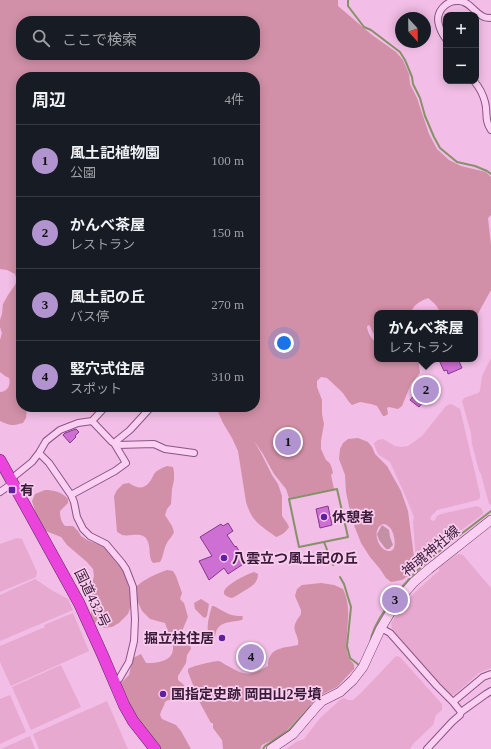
<!DOCTYPE html>
<html lang="ja">
<head>
<meta charset="utf-8">
<style>
	:root { --surface:#171b24; --page:#20242c; --text:#f1f3f6; --muted:#9ea1a6; --line:#363941; --accent:#b193cf }
	body { margin:0; font-family:"Times New Roman","Noto Sans JP",serif; background:var(--page); color:var(--text) }
	.controls { position:absolute; right:12px; top:12px; display:grid; overflow:hidden; border-radius:8px; box-shadow:0 2px 10px #0003 }
	.controls button { width:36px; height:36px; display:grid; place-items:center; padding:0; border:0; border-bottom:1px solid var(--line); background:var(--surface); color:var(--text); font:20px sans-serif }
	.compass { position:absolute; left:395px; top:12px; width:36px; height:36px; border-radius:50%; background:var(--surface); box-shadow:0 2px 10px #0003; rotate:158deg }
	.you { position:absolute; left:284px; top:343px; width:14px; height:14px; margin:-10px; border:3px solid #fff; border-radius:50%; background:#1a73e8; box-shadow:0 0 0 6px #1a73e833 }
	.badge { display:grid; place-items:center; width:26px; height:26px; border-radius:50%; background:var(--accent); color:#111; font-size:13px; font-weight:700 }
	.pin { position:absolute; translate:-50% -50%; border:2px solid #fff; box-shadow:0 1px 4px #0006 }
	.popup { position:absolute; left:374px; top:310px; width:104px; height:52px; box-sizing:border-box; display:grid; place-content:center; border-radius:8px; background:var(--surface); filter:drop-shadow(0 1px 3px #0005); font-size:13px; white-space:nowrap; color:var(--muted) }
	.popup b { font-size:15px; color:var(--text) }
	.popup::after { content:''; position:absolute; left:50%; top:100%; margin-left:-8px; border:8px solid transparent; border-top-color:var(--surface) }
	.list { margin:0; padding:0; list-style:none }
	h2 { display:flex; justify-content:space-between; align-items:center; height:52px; margin:0; padding:0 16px; font-size:17px }
	h2 small { font-size:13px; font-weight:400; color:var(--muted) }
	.list li { display:grid; grid-template-columns:26px 1fr auto; gap:12px; align-items:center; box-sizing:border-box; height:72px; padding:0 16px; border-top:1px solid var(--line) }
	.list b { display:block; font-size:15px; white-space:nowrap }
	.list p { margin:0; font-size:13px; white-space:nowrap; color:var(--muted) }
	.list em { font-size:13px; font-style:normal; color:var(--muted) }
	.icon { flex:none; width:22px; height:22px; fill:none; stroke:currentColor; stroke-width:2; stroke-linecap:round; stroke-linejoin:round }
	.map { position:relative; flex:none; width:491px; height:749px; overflow:hidden }
	.search { position:absolute; background:var(--surface); box-shadow:0 2px 10px #0003; left:16px; top:16px; width:244px; height:44px; display:flex; align-items:center; gap:10px; box-sizing:border-box; padding:0 14px; border-radius:16px; color:var(--muted); font-size:15px }
	.panel { position:absolute; background:var(--surface); box-shadow:0 2px 10px #0003; left:16px; top:72px; width:244px; height:340px; border-radius:16px }
	.map>svg:first-child { display:block }
	.farmland { fill:#e8a9d1 }
	.green { fill:#d190a7; fill-rule:evenodd }
	.cemetery { fill:#c490a3 }
	.lines { fill:none; stroke-linecap:round; stroke-linejoin:round }
	.stream { stroke:#869167; stroke-width:2 }
	.building { fill:#ce6fd4; stroke:#86388d }
	.street-casing { stroke:#8b5488; stroke-width:8 }
	.secondary-casing { stroke:#6d386b; stroke-width:10 }
	.highway-casing { stroke:#582958; stroke-width:12 }
	.street { stroke:#fcd0f2; stroke-width:6 }
	.secondary { stroke:#fcd0f2; stroke-width:9 }
	.highway { stroke:#eb44dc; stroke-width:11 }
	.poi-dot { fill:#621ea0; stroke:#f9cdee; stroke-width:1.5 }
	.labels { text-anchor:middle; dominant-baseline:central; stroke-width:3.5; stroke-linejoin:round; paint-order:stroke }
	.poi-label { font-size:14px; font-weight:bold; fill:#391a39; stroke:#f9cdee; text-anchor:start }
	.street-label { font-size:14px; fill:#391a39; stroke:#f9cdee }
</style>
</head>
<body>
<div class="map">
<svg width="491" height="749" viewBox="0 0 491 749">
	<rect width="100%" height="100%" fill="#f2bde6"/>
	<path class="farmland" d="M491,358V505L489,504L481,474L479,471L472,444L471,433L462,401L464,398L478,393L480,391L482,376Z
		M450,404L453,405L460,409L480,494V498L478,500L437,510L432,515L430,519L433,521L435,520L437,516L441,514L477,506L481,508L483,512V514L451,538L419,565H418L416,561L413,522L414,517L405,495L390,462L379,455L377,452L374,444L375,442L378,440L383,439L395,446L402,447L408,446L422,436L446,406Z
		M17,538L22,539L37,572L36,577L0,592V544Z
		M459,554L463,555L491,588V668L479,673L454,695H449L445,691L392,629L391,623L410,597L435,574L439,571V568L456,555Z
		M35,579L53,591L68,599L73,610L0,641V595Z
		M73,613L89,651L11,686L0,662V646L45,627L44,625Z
		M396,656L400,657L442,704V710L436,715L433,725L413,744L410,749H286L296,742L304,739L320,718L341,699L344,698L348,700H353L361,693Z
		M61,665L81,707L31,730L12,687Z
		M10,695L26,732L0,744V699Z
		M107,701L128,749H39L33,734Z
		M30,736L35,749H1Z"/>
	<path class="green" d="M0,0H338V6L372,35L396,52L403,60L409,74L410,84L417,98L429,134L437,149L449,160L461,166L486,172L491,177V215L488,218L491,245V290L475,319V313H440C438,306 434,303 428,298C420,301 413,305 411,313H377V322L375,323V325L377,331L376,334L373,333L370,326L368,325L367,327C368,333 371,339 377,343V359H418L420,373L411,384L402,406L398,409L389,407L387,408L388,414L385,416H383L377,406L371,404L360,402L352,405C347,400 346,397 342,392C337,387 332,383 327,378L321,377L317,381V387L322,400V414L324,424L321,441V449L326,460C331,463 332,468 333,473L331,475L334,489L289,498L286,489L274,474L263,454L254,441L262,455L272,475L278,484L282,496V516L287,523L289,527C286,532 282,535 276,537C260,525 252,522 246,502L238,451L232,438L223,423L216,407H255V77H21V407H27L26,418L23,423C12,426 11,426 0,421V392C8,392 11,384 9,378L5,376L0,372V340L2,333L0,327V320L2,314L3,304L8,295L15,285L17,280L15,274L7,270L0,269ZM21,21H255V55H21Z
		M358,438L368,442L372,447L375,454L387,466L401,491L408,511L414,557L412,570L408,576L402,580L391,582L386,578L380,569L370,557L361,543L352,520L346,492L345,475L339,459L340,449L343,443L348,439ZM383,524C386,524 389,526 391,529C394,533 398,550 390,551C379,553 370,529 383,524Z
		M167,466L173,467L174,472V480L172,489L171,504L167,509L165,515L172,526L174,532C172,537 169,539 167,543C163,550 164,556 160,562L153,563C148,557 151,549 148,542C144,530 131,537 122,535C122,535 118,532 117,532L114,496L117,490L123,484L129,483C138,489 144,490 151,480C152,478 153,476 154,474C157,470 162,468 167,466Z
		M45,490C54,490 62,492 68,499V503L60,511C60,518 61,521 65,526H73L78,531L81,536L87,540L105,547L113,555L116,562L123,568L130,592L131,605L128,614L119,623L112,627L105,628L99,625L94,622L91,615V606L93,600L90,592L94,576L93,569L87,562L67,545L61,537L46,531L42,526L37,517L32,501L35,494Z
		M167,570L173,571L176,576L182,593L180,599L184,603L188,617L182,631L184,636L190,645L191,649L187,655L186,663L178,676V680L184,685V692L182,697L176,701L168,700L165,702C164,707 161,710 160,715L162,719L176,725L181,731L191,749H159L141,727L119,685L129,675L133,658L141,654L146,663C156,663 174,662 173,647C173,642 167,629 165,623L150,619L142,611L136,598V587C144,579 156,574 167,570Z
		M254,572L258,574C258,583 251,587 244,591C240,593 237,596 232,598C207,593 247,574 254,572Z
		M321,583L334,585L343,589C353,609 345,629 347,649C347,652 348,656 349,658C352,663 355,663 354,669L337,687L319,696L285,732L274,739L262,745L260,749H223L222,740L213,728V723H211L200,703L188,672V669C192,666 214,661 219,661C222,662 225,665 228,666C244,675 249,677 266,667L268,666C268,647 284,648 298,645C300,636 291,631 296,622C297,619 300,616 301,614V610L295,596L297,589L302,585Z
		M201,599L209,604L207,616L205,618L203,617L195,609L194,603Z
		M212,606H214C223,611 231,617 242,616L243,617L242,620C228,623 216,621 215,638L212,640C204,633 209,616 212,606Z"/>
	<path class="cemetery" d="M382,525L389,530L390,537L393,545L389,549H386L379,540L377,534Z"/>
	<g class="lines">
		<path class="stream" d="M348,0V6L364,27L371,30L400,52L405,60L412,77L413,84L420,98L425,116L434,137L440,148L457,162L475,166L487,171L491,174
			M337,489L348,537L299,547L289,499Z
			M324,542L333,565
			M340,577L344,584L351,607L347,646L350,658L359,665
			M370,643C372,631 378,620 385,610C411,568 453,541 491,511
			M263,749L265,746L289,730L311,706"/>
	</g>
	<path class="building" d="M424,359H458L462,368L448,374L447,370L444,371L439,360L427,366Z
		M429,379L437,385L419,407L410,400L416,393L414,392L418,386L421,388Z
		M76,429L79,432L75,436L76,437L70,443L63,435L65,433Z
		M328,506L332,525L320,528L316,509Z
		M228,523L233,531L227,535L235,547L236,546L241,554L240,555L245,563L228,574L224,568L209,580L199,561L212,556L200,537L221,524L223,526Z"/>
	<g class="lines">
		<g class="street-casing">
			<path id="street" d="M446,39C443,35 440,30 439,25C435,12 446,0 459,1C470,2 473,11 482,16C485,18 488,18 491,18
				M474,81C479,87 483,94 485,102C488,113 484,120 491,130
				M92,421L112,442L117,445L154,444L165,449L194,453
				M39,453L49,463L71,495L74,502L77,517L83,529L90,536L106,544L122,563L126,569L133,587L135,619L134,641L129,662L119,679L114,682
				M11,479L32,462L39,453L46,441L60,430L78,423L92,421L105,407
				M0,492L13,483
				M71,495L115,471L126,463L114,443L130,430L151,407
				M381,628L390,633L437,686L453,702L461,712L460,715L452,722L427,749
				M453,702L483,677L491,674
				M461,712L486,694L491,691"/>
		</g>
		<g class="secondary-casing">
			<path id="secondary" d="M271,749L293,734L317,706L322,701L340,692L353,680L363,667L381,628L390,613L399,599L414,582L429,569L491,520"/>
		</g>
		<g class="highway-casing">
			<path id="highway" d="M0,460L79,603L103,656L124,705L133,721L155,749"/>
		</g>
		<use href="#street" class="street"/>
		<use href="#secondary" class="secondary"/>
		<use href="#highway" class="highway"/>
	</g>
	<g class="poi-dot">
		<rect x="8" y="486" width="8" height="8" rx="2"/>
		<circle cx="324" cy="517" r="4"/>
		<circle cx="224" cy="558" r="4"/>
		<circle cx="222" cy="638" r="4"/>
		<circle cx="163" cy="694" r="4"/>
	</g>
	<g class="labels">
		<g class="poi-label">
			<text x="20" y="490">有</text>
			<text x="332" y="517">休憩者</text>
			<text x="232" y="558">八雲立つ風土記の丘</text>
			<text x="214" y="638" text-anchor="end">掘立柱住居</text>
			<text x="171" y="694">国指定史跡 岡田山2号墳</text>
		</g>
		<g class="street-label">
			<text transform="translate(431 551) rotate(-40)">神魂神社線</text>
			<text transform="translate(92 598) rotate(64)">国道432号</text>
		</g>
	</g>
</svg>
<div class="controls">
<button>+</button>
<button>−</button>
</div>
<svg class="compass" viewBox="-18 -18 36 36"><path d="M0-13l5 13h-10z" fill="#e53935"/><path d="M0 13l5-13h-10z" fill="#9ea1a6"/></svg>
<div class="you"></div>
<div class="pin badge" style="left:288px;top:442px">1</div>
<div class="pin badge" style="left:426px;top:390px">2</div>
<div class="popup"><b>かんべ茶屋</b>レストラン</div>
<div class="pin badge" style="left:395px;top:600px">3</div>
<div class="pin badge" style="left:251px;top:657px">4</div>
<div class="search"><svg class="icon" aria-label="search" viewBox="0 0 24 24"><circle cx="10" cy="10" r="6"/><path d="M15 15l6 6"/></svg>ここで検索</div>
<section class="panel">
<h2>周辺<small>4件</small></h2>
<ul class="list">
<li><span class="badge">1</span><div><b>風土記植物園</b><p>公園</p></div><em>100 m</em></li>
<li><span class="badge">2</span><div><b>かんべ茶屋</b><p>レストラン</p></div><em>150 m</em></li>
<li><span class="badge">3</span><div><b>風土記の丘</b><p>バス停</p></div><em>270 m</em></li>
<li><span class="badge">4</span><div><b>竪穴式住居</b><p>スポット</p></div><em>310 m</em></li>
</ul>
</section>
</div>
</body>
</html>
